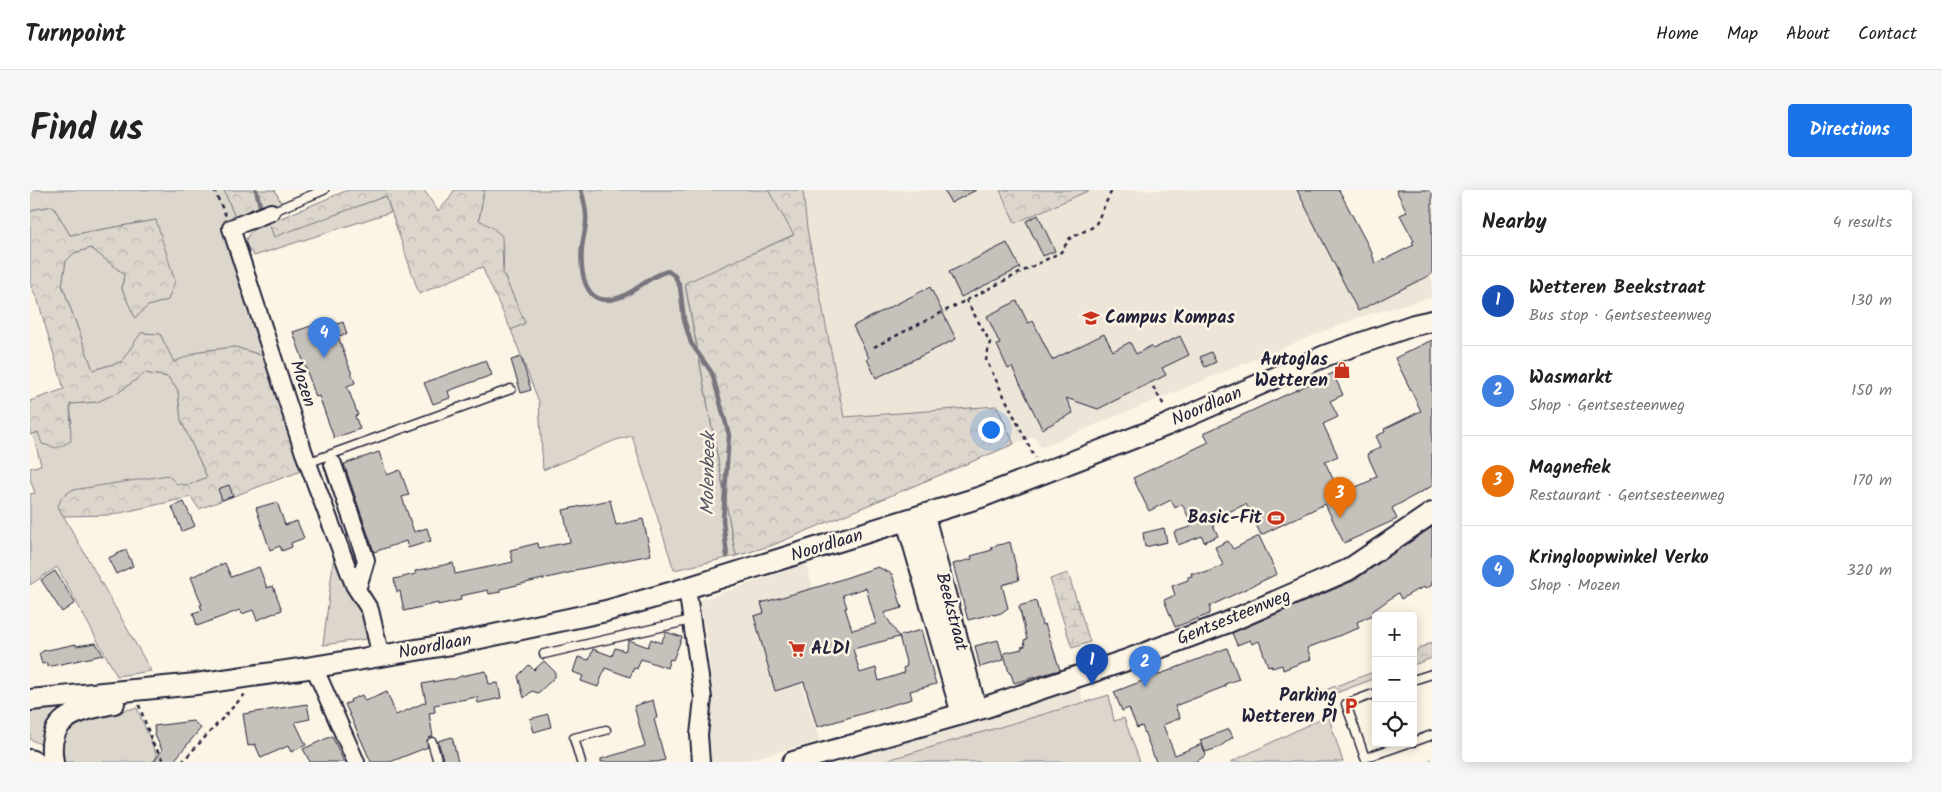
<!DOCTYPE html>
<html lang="en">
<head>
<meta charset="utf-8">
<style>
	:root { --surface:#fff; --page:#f6f6f6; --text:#222; --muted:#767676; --line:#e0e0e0; --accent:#1a73e8 }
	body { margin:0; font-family:Kalam,sans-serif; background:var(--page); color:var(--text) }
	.controls { position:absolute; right:15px; bottom:15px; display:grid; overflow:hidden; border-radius:5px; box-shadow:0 2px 12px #0003 }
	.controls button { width:45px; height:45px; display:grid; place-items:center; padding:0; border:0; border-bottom:1px solid var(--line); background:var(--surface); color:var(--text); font:25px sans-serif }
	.you { position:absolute; left:960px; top:239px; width:18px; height:18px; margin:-12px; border:4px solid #fff; border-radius:50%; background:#1a73e8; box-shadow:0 0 0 8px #1a73e833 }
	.badge { display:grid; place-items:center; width:32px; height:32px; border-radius:50%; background:var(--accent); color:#fff; font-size:16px; font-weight:700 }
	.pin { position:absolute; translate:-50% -41px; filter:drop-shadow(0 1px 2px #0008) }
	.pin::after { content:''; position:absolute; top:26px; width:18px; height:15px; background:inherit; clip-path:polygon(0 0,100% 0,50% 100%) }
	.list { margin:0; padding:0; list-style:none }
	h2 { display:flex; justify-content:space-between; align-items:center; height:65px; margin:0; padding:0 20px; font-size:21px }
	h2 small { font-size:16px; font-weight:400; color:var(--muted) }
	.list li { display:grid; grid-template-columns:32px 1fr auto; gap:15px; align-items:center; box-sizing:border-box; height:90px; padding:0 20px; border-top:1px solid var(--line) }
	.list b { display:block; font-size:19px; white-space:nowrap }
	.list p { margin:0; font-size:16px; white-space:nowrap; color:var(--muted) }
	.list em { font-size:16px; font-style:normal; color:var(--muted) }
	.icon { flex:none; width:28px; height:28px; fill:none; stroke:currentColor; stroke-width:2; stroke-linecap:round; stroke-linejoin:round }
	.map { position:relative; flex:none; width:1402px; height:572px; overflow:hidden; border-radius:5px }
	header { display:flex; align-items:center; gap:30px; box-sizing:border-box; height:70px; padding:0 25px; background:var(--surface); border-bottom:1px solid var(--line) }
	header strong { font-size:24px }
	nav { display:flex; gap:28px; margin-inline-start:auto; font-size:18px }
	.intro { display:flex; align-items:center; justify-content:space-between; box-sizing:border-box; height:120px; padding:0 30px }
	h1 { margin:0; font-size:35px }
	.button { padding:12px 22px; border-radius:5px; background:var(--accent); color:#fff; font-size:18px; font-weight:700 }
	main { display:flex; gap:30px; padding:0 30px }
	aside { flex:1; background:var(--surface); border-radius:5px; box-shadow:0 2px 12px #0003 }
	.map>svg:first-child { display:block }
	.built { fill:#ece5d8 }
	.green { fill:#dcd6cc; stroke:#7f7c84 }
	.forest { fill:url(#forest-crowns); stroke:#7f7c84 }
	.wetland { fill:url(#wetland-marsh); stroke:#7f7c84 }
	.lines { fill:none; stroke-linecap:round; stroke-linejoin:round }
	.stream { stroke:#78757e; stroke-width:4.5 }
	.building { fill:#c6c1bb; stroke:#22223b; fill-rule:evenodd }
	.service-casing { stroke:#22223b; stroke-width:11 }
	.minor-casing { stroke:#22223b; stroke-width:20 }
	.tertiary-casing { stroke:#22223b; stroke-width:24 }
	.path { stroke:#22223b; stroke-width:2.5; stroke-dasharray:4 4; stroke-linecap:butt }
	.service { stroke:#fcf5e5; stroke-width:8 }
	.minor { stroke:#fcf5e5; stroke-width:16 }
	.tertiary { stroke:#fcf5e5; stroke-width:20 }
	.rail { stroke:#22223b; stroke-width:4 }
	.labels { text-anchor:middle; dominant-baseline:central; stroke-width:5; stroke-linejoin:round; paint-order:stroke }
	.poi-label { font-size:18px; font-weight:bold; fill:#22223b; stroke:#fcf5e5; text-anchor:end }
	.street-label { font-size:18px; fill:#22223b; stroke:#fcf5e5 }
	.water-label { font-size:19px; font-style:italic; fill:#545362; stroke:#fcf5e5 }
</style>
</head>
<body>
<header>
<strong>Turnpoint</strong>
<nav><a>Home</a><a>Map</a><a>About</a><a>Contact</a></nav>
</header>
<div class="intro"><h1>Find us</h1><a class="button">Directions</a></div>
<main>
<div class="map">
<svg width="1402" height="572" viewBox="0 0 1402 572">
	<defs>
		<pattern id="forest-crowns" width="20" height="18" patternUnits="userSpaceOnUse" patternTransform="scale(1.25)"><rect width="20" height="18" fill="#dcd6cc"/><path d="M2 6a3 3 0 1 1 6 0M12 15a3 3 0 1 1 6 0" fill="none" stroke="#bcb7b0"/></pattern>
		<pattern id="wetland-marsh" width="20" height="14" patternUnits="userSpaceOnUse" patternTransform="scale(1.25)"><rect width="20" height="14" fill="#dcd6cc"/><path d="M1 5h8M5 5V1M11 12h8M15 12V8" fill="none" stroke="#bcb7b0"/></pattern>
	</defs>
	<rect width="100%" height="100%" fill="#fcf5e5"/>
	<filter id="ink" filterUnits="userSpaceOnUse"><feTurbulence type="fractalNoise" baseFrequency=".02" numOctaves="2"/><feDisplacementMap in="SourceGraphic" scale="10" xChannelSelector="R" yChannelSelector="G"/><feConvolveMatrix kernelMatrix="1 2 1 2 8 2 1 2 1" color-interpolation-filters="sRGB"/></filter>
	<g filter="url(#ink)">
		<path class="built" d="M773,0H1309L1336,51L1339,90L1390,64L1402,90V107L1329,127L1272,150L1011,257L1004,246L984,254L967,216L814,227L777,39Z
			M776,374L800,458L787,489L771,493L790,551L709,572H676L673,549L678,525L681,494L677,449L668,411Z
			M1049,496L1070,572H787Z"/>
		<path class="green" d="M0,0H194L208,35L240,159L234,166L205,157L170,161L144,173L130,144L112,143L91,172L63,180L32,95L36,71L44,63L61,58L94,84L92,99L105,127L118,116L138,110L126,30L40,45L23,16L6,19L0,22Z
			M454,0H738L765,44L655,94L706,366L644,380L602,246L586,250L513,280L509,212L481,140L495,133L473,83L474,59L449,30Z
			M356,6L361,22L224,66L215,54C218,39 227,38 239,33L244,46Z
			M115,183L138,187L148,201L151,230L177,287L159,295L42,300L28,316L121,481L87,486L27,377L0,395V304L5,303L0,289V278L11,275L3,244L42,233L40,214L67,212L89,202Z
			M304,365C308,374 311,383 315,391C322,406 344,433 336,449L293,455Z
			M1079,505L1084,531L1094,528L1110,572H851Z
			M34,514C22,526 13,538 14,556L0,549V518Z
			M107,518L127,566L123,572H32L28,554L47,527Z
			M1298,525L1313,572H1201Z"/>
		<path class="forest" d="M194,0H245L253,17L208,35Z
			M318,0H394L408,21L420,8L424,0H454L449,30L463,38L472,46L473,83L495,133L481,140L452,77L389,104L356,6L244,47L239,33Z
			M738,0H773L777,39L814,227L967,216L984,254L743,355L706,366L655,93L764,45Z
			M970,0H1060L985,33Z
			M23,16L40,45L126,30L145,91L138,110L118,116L105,128L92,99L94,84L61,58L44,63L36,71L32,95L63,180L91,172L111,143L130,144L144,172L170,161L205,157L234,166L271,281L169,319L161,307L81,325L33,326L28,316L32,307L42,300L138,285L147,294L159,295L177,287L151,230L148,201L138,187L115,183L89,202L67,212L40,214L41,251L27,258L12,254L8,242L0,245V211L34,199L8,111L0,94V22L6,19Z
			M1402,452V468L1383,475V462Z
			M1346,481V488L1293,508L1290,502Z"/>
		<path class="wetland" d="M1038,383L1060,452L1042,458L1020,389Z"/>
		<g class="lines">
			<path class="stream" d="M226,0L231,19
				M551,0C554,10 557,21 556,31C556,39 553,48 552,57C550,79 553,116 584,109C604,105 617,86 638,81L645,86L650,97L654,130L661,153L682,183L699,245L693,330L697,366"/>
		</g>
		<path class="building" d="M914,0H946L921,13Z
			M1267,0H1309L1342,63L1345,74L1384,55L1382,52L1384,51L1370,25L1377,22L1366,0H1402V84L1328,121Z
			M1008,25L1025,61L1013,66L996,31Z
			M977,53L990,78L931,107L919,82Z
			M900,97L926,149L846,188L837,169L839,168L823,136Z
			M987,111L998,133L1003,131L1022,170L1074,144L1083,161L1100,152L1106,164L1121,156L1123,159L1150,146L1159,165L1132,178L1136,185L1068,219L1036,208L1043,223L1012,239L982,177L978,179L967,155L970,154L957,126Z
			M302,129L304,135L313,132L317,144L308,146L325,193L317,196L328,225L325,226L330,239L304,248L289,206L286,207L263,142Z
			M1402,150V296L1362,318L1367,329L1314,353L1295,314L1231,345L1216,314L1181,330L1188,346L1174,352L1172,346L1148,355L1144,342L1163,336L1152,314L1145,318L1141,310L1119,321L1103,288L1179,252L1174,243L1303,183L1313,205L1300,211L1308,227L1293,234L1308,266L1295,272L1310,304L1342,290L1341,288L1347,286L1337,264L1351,257L1346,246L1355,242L1354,239L1391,221L1365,168Z
			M1181,162L1186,172L1175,177L1170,167Z
			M491,167L501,200L491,203L481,170Z
			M456,170L462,185L418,201L420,208L403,214L394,193Z
			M349,262L357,285L370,280L379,305L372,307L384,342L397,338L401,351L378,358L376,351L344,362L314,274Z
			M199,295L203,306L192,310L188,299Z
			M580,310L586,335L613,329L621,365L545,380L543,382L470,399V402L459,404L458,400L430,406L431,410L408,415V413L374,421L370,401L367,402L364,389L386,384L385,381L423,373L425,384L483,372L480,360L508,353L509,358L540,352L533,320Z
			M154,312L165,336L152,341L142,317Z
			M247,312L255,335L267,331L274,348L261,353L262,357L252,361L250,356L240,360L226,318Z
			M1402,337V395L1395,399L1394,397L1383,402L1371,409L1368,403L1343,421L1345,424L1327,432L1329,438L1277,458L1281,469L1253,480L1252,475L1242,478L1241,475L1238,476L1229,451L1222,454L1220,450L1207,455L1202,443L1323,391Z
			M1134,338L1137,352L1115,357L1113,343Z
			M1229,346L1247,384L1180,416V424L1145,437L1134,410L1145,405L1142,396L1158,390V387L1162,386L1161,383H1175L1193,375L1185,357L1198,351L1203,359Z
			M980,352L989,390L972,395L978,418L971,423L964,425L962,424L938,430L923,374L942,369L941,366L962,360L961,357Z
			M96,360L103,376L86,384L78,368Z
			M195,373L201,387L229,377L237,398L243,396L252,420L227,430L223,420L212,424L210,420L167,436L163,423L172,420L170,415H172L161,387Z
			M848,377L862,384L872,418L854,423L869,447L823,459L830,483L846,478L849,491L874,483L873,478L877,476L869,446L891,440L906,494L880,501L882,509L787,537L774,492L745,501L724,426L734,423L731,413L791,396ZM836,398L846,434L822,440L815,418H817L813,405Z
			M25,381L45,413L32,422L11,390Z
			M1006,411L1012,435L1015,434L1030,480L984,493L981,484L979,483L974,463L992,459L991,457L995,456L994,450L997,449L989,416Z
			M636,442L652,447L643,470L640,469L637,478L611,469L607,479L604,478L600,487L575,478L568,497L551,491L553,486L543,482L548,467L559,470L563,459L582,466L585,458L595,461L599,450L618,457L621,449L631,453Z
			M968,450L974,470L950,477L945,456Z
			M66,453L73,465L17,477V473L12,474L9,464L13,461L46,454V456Z
			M1197,458L1209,489L1195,494L1196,496L1145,516L1150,528L1133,535L1145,565L1172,554L1176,565L1166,572H1126L1112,536L1107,538L1099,518L1092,521L1084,502Z
			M514,471L525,482V487L508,503L502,501L494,508L488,486L499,475L504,480Z
			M456,481L459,494L468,493L471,508L448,513L447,507L404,515L405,522L399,523L403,547L397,550L398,557L360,572H341L315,514L321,512L320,510L332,505L335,511L357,502L366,525L396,512L392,494L418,489H425L431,486Z
			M623,510L627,528L624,529L635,570L627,572H571V569L615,556L604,516Z
			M277,514L280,529L265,532L276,555L261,562L258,556L231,568L225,554L218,556L213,524Z
			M518,524L521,537L504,542L500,529Z
			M163,531L171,538L143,572H124L132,560L125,545L124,536Z
			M1199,539L1203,547L1188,558L1175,562L1170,550Z
			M302,546L314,572H280L273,559Z
			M422,547L428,572H414L408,551Z"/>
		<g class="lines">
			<g class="service-casing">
				<path id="service" d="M241,22L294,0
					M277,273L481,199
					M514,464L661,430
					M1383,490L1402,484
					M1346,503L1316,514L1335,568L1378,553
					M402,552L408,572
					M1383,552L1402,545
					M551,572L544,548L576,540"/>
			</g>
			<g class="minor-casing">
				<path id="minor" d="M241,22L201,38L274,263L324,395L340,420L351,467
					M303,274L336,370L327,400
					M657,398L673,508L669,545L671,572
					M284,477L326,572"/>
			</g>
			<g class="tertiary-casing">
				<path id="tertiary" d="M894,326L946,519
					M877,331L932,524
					M0,510L166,494L284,477L422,454L576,421L657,398L951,307L1137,235L1297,165L1384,135L1402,131
					M0,570L4,572
					M23,572C15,526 48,521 84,513
					M763,572L953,518L1094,471L1196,433L1318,380L1402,323"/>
			</g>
			<path class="path" d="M184,0L196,26
				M936,110L960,152L956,170L1005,268
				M844,157L1031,62L1040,48L1065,36L1082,0
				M1123,197L1135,217
				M109,515L123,554L135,572
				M152,572L216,503"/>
			<use href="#service" class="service"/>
			<use href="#minor" class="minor"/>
			<use href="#tertiary" class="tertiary"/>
			<path class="rail" d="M1400,572L1402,571"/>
		</g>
	</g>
	<defs>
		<g id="school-bare" transform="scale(1.35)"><path d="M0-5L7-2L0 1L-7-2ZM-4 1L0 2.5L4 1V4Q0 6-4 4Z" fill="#c8321e" stroke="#fcf5e5" stroke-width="2.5" paint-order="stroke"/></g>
		<g id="shop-bare" transform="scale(1.35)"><path d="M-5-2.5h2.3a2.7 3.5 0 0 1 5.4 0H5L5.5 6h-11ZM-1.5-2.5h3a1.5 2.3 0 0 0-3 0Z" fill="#c8321e" stroke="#fcf5e5" stroke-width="2.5" paint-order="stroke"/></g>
		<g id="stadium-bare" transform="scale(1.35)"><path d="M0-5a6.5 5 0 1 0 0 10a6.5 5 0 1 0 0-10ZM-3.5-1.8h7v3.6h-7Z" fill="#c8321e" stroke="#fcf5e5" stroke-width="2.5" paint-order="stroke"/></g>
		<g id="supermarket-bare" transform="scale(1.35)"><path d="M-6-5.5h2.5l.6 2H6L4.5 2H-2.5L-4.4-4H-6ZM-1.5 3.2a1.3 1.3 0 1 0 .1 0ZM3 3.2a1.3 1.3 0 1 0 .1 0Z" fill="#c8321e" stroke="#fcf5e5" stroke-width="2.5" paint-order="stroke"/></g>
		<g id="parking-bare" transform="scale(1.35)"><path d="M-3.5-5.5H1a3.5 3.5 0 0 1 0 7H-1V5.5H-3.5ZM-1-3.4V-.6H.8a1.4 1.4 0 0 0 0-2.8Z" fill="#c8321e" stroke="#fcf5e5" stroke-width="2.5" paint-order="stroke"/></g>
	</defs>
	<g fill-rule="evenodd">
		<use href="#school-bare" x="1061" y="128"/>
		<use href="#shop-bare" x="1312" y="180"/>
		<use href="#stadium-bare" x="1246" y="328"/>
		<use href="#supermarket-bare" x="767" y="459"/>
		<use href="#parking-bare" x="1321" y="516"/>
	</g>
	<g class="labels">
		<g class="poi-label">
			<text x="1075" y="128" text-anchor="start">Campus Kompas</text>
			<text x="1298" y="170">Autoglas<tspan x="1298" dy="21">Wetteren</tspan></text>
			<text x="1232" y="328">Basic-Fit</text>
			<text x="781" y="459" text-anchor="start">ALDI</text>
			<text x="1307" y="506">Parking<tspan x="1307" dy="21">Wetteren P1</tspan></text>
		</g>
		<g class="street-label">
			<text transform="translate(272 194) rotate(72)">Mozen</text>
			<text transform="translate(1177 217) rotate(-23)">Noordlaan</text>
			<text transform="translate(797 356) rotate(-17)">Noordlaan</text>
			<text transform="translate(921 422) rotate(75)">Beekstraat</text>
			<text transform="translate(1204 428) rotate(-22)">Gentsesteenweg</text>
			<text transform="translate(405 457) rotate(-11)">Noordlaan</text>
		</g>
		<g class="water-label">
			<text transform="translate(679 284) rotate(-89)">Molenbeek</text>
		</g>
	</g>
</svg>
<div class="controls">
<button>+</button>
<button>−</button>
<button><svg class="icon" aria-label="locate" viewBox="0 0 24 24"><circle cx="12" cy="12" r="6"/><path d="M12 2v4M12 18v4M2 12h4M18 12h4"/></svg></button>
</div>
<div class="you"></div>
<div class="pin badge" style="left:1062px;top:495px;background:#1a4fb4">1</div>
<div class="pin badge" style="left:1115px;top:497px;background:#3f7fe0">2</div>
<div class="pin badge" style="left:1310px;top:328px;background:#e8710a">3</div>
<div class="pin badge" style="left:294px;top:168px;background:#3f7fe0">4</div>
</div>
<aside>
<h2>Nearby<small>4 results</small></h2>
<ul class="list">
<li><span class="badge" style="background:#1a4fb4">1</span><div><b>Wetteren Beekstraat</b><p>Bus stop · Gentsesteenweg</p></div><em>130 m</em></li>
<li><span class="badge" style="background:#3f7fe0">2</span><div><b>Wasmarkt</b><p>Shop · Gentsesteenweg</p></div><em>150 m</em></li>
<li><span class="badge" style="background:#e8710a">3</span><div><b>Magnefiek</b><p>Restaurant · Gentsesteenweg</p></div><em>170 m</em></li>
<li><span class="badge" style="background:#3f7fe0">4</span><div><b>Kringloopwinkel Verko</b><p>Shop · Mozen</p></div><em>320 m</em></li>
</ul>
</aside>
</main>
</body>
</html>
